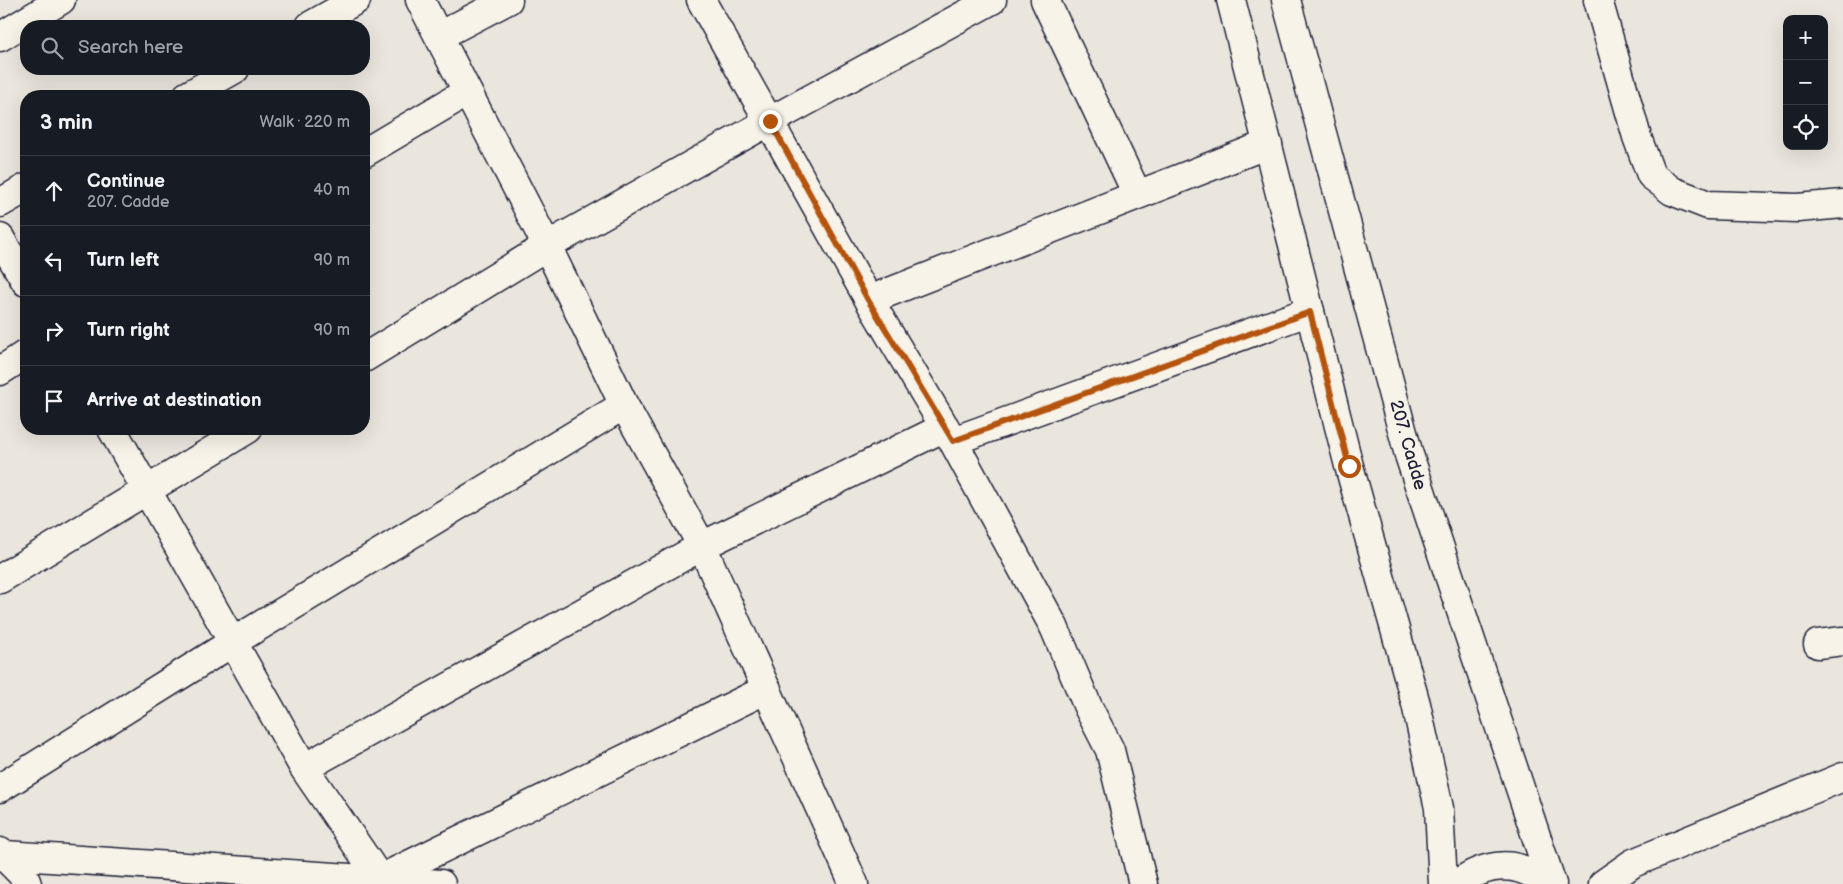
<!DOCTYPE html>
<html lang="en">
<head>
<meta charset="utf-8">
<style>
	:root { --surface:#171b24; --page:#20242c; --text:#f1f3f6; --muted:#9ea1a6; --line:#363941 }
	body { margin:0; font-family:"Balsamiq Sans",sans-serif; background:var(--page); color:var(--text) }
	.controls { position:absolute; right:15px; top:15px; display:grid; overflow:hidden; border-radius:10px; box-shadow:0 5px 20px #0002 }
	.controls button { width:45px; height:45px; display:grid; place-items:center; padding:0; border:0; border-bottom:1px solid var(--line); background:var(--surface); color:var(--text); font:25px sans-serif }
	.stop { position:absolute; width:15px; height:15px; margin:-11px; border:4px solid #b45309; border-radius:50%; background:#fff }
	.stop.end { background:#b45309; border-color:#fff; box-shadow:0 1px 5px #0008 }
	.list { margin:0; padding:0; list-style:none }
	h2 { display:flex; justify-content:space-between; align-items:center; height:65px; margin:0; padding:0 20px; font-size:21px }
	h2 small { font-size:16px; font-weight:400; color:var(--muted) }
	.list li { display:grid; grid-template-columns:32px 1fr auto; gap:15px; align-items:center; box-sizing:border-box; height:70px; padding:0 20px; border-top:1px solid var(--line) }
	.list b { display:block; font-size:19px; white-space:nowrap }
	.list p { margin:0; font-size:16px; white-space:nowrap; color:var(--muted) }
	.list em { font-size:16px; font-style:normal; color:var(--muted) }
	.icon { flex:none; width:28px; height:28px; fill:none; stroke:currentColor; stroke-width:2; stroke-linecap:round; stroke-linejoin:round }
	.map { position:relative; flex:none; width:1843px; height:884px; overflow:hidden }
	.search { position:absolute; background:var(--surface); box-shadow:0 5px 20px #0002; left:20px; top:20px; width:350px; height:55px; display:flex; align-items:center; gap:12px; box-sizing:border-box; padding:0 18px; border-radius:20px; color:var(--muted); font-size:19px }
	.panel { position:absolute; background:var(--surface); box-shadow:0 5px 20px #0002; left:20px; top:90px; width:350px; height:345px; border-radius:20px }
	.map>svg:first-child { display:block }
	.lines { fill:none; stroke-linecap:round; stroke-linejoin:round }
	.street-casing { stroke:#22223b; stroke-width:31 }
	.secondary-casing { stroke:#22223b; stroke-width:31 }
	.street { stroke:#f7f3e8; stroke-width:28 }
	.secondary { stroke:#f7f3e8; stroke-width:28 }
	.route { stroke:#b45309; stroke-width:6 }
	.labels { text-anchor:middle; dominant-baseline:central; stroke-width:4; stroke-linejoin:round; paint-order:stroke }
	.street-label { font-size:18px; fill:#22223b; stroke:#f7f3e8 }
</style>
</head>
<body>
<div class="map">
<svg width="1843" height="884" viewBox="0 0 1843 884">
	<rect width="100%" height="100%" fill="#eae6de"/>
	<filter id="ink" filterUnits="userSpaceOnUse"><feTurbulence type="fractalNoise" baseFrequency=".02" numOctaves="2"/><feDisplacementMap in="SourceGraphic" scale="10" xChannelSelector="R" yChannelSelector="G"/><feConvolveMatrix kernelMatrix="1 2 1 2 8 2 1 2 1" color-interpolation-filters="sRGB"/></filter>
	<g filter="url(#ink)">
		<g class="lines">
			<g class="street-casing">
				<path id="street" d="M420,0L547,246L624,405L702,546L854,884
					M701,0L869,300L953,441L1054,627L1088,707L1110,750L1143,884
					M1045,0L1137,194
					M1598,0L1637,137L1651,175L1672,191L1708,205L1798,208L1843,204
					M310,26L356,0
					M439,36L508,0
					M0,37L61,0
					M187,96L235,69
					M364,153L467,92
					M0,203L26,188
					M0,238L26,282
					M869,300L1268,144
					M364,358L547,246L770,121L992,0
					M0,371L26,354
					M112,429L304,768L380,879L767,689
					M953,441L1310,311
					M0,579L248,429
					M1818,644L1843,641
					M304,768L702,546L945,427
					M0,788L233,642L624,405
					M1603,884L1633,863L1843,777"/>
			</g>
			<g class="secondary-casing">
				<path id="secondary" d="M1231,0L1349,466L1416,704L1439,808L1443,884
					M1286,0L1409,455L1552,884
					M0,852L24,876L27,884
					M5,855L441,884
					M1457,884C1485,863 1518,858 1546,884"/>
			</g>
			<use href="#street" class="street"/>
			<use href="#secondary" class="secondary"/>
		</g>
	</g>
	<g class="lines" filter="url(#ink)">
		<path class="route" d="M770,121L868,300L953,441L1310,312L1349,466"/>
	</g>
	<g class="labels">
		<g class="street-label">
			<text transform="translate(1408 445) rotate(74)">207. Cadde</text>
		</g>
	</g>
</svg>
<div class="controls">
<button>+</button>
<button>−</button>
<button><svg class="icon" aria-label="locate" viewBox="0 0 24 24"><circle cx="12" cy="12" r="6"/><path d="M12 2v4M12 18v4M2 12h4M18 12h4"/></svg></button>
</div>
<div class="stop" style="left:1349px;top:466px"></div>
<div class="stop end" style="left:770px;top:121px"></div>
<div class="search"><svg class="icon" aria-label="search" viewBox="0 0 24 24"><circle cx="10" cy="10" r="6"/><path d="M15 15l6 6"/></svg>Search here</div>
<section class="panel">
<h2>3 min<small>Walk · 220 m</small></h2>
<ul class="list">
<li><svg class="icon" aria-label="ahead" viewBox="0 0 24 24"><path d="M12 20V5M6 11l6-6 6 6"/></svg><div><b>Continue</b><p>207. Cadde</p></div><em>40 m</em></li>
<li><svg class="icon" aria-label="left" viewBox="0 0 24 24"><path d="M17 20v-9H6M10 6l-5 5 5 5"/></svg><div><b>Turn left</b></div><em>90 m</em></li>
<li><svg class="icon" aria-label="right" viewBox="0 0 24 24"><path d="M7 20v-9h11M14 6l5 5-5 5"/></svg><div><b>Turn right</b></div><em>90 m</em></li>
<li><svg class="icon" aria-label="arrive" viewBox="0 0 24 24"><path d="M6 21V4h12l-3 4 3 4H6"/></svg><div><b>Arrive at destination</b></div></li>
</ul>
</section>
</div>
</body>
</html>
